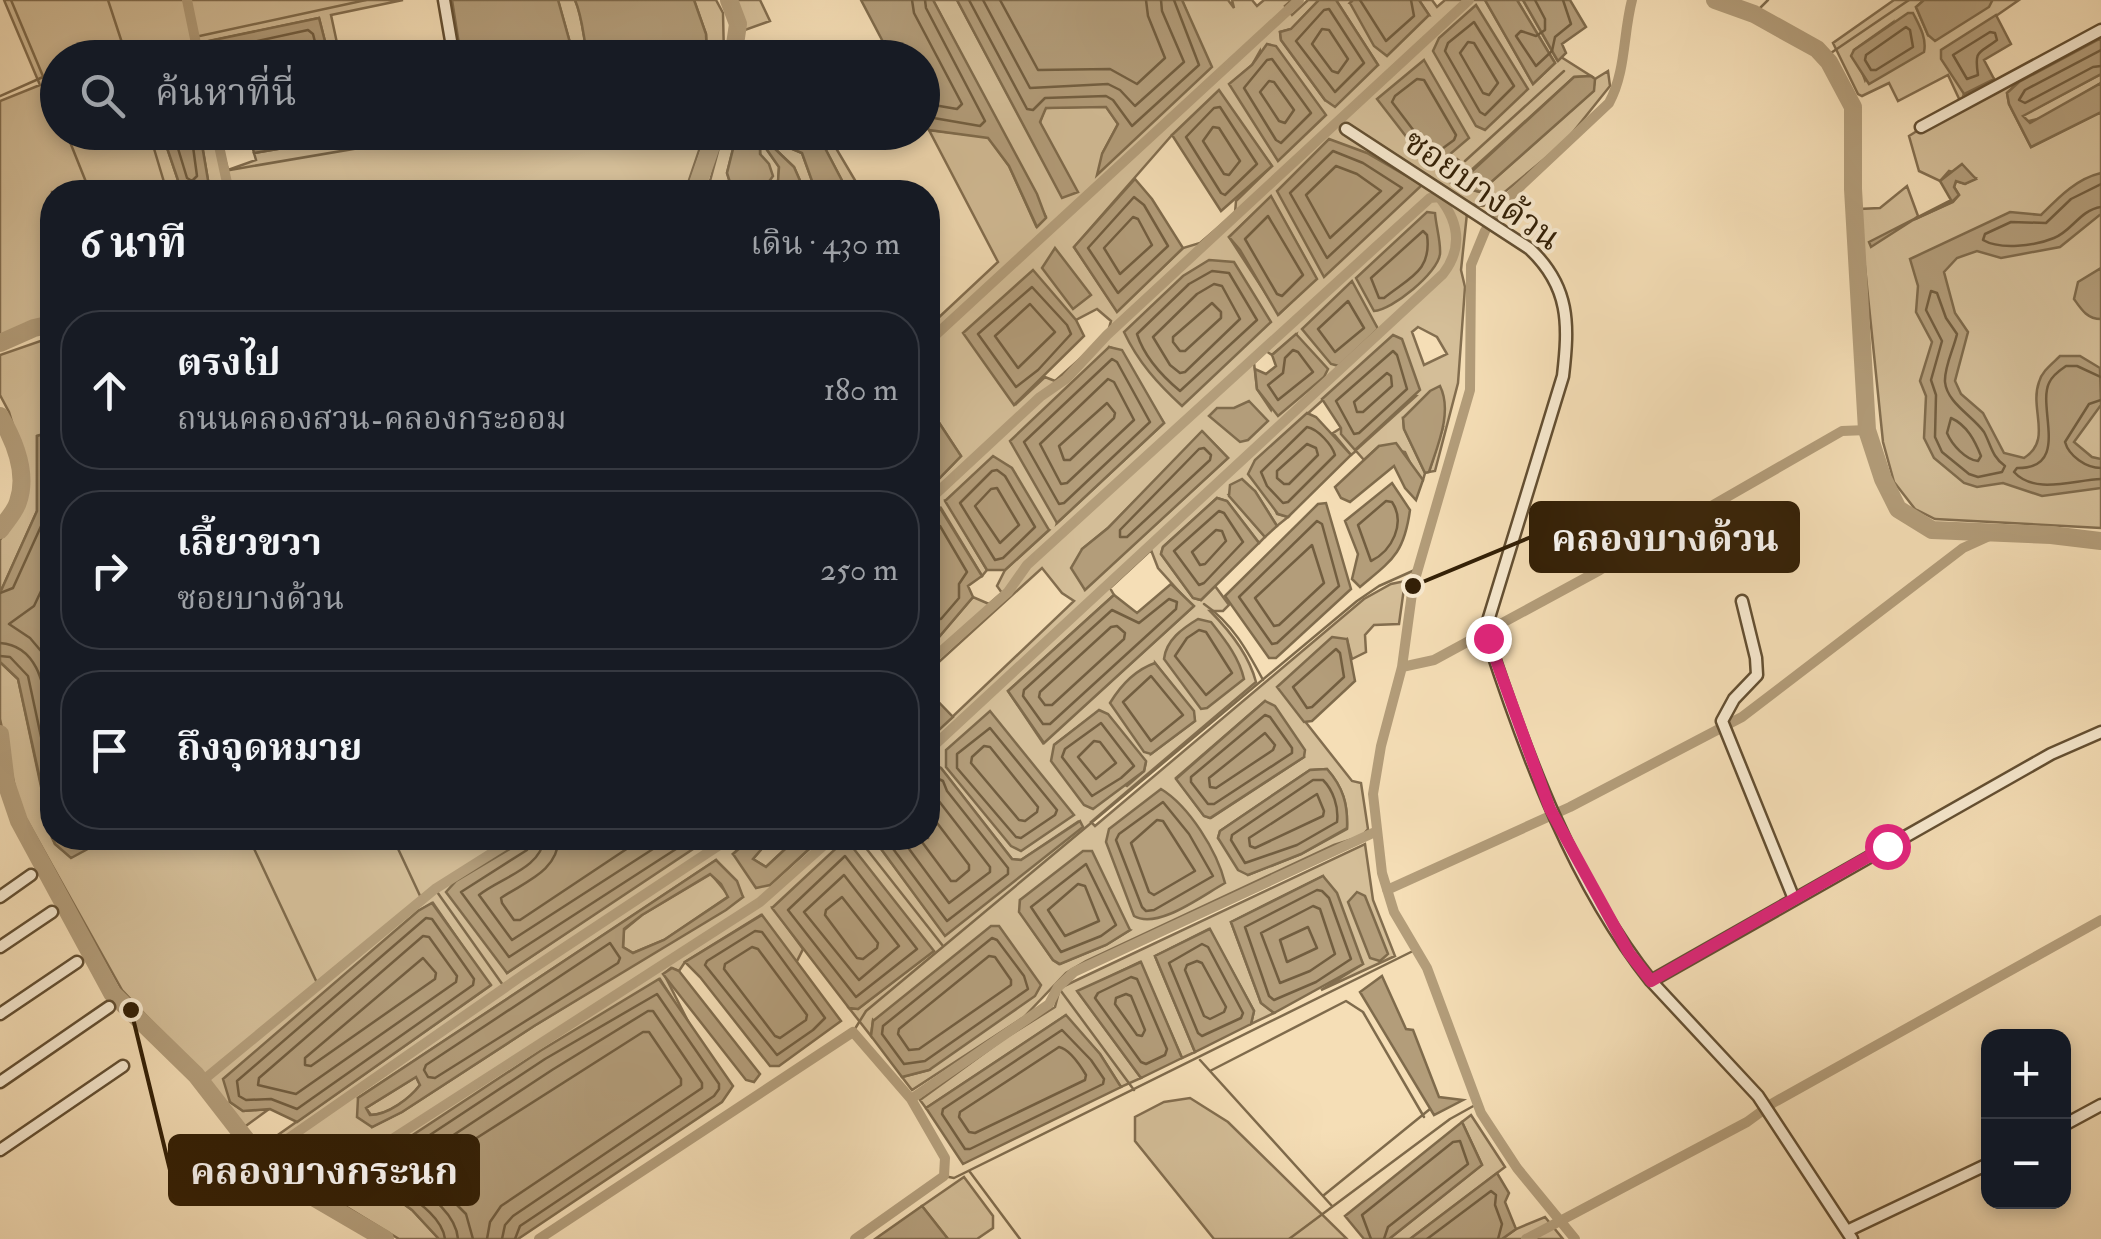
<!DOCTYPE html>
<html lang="th">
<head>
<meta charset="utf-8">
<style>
	:root { --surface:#171b24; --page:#20242c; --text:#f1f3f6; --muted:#9ea1a6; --line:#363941 }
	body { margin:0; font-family:"IM FELL Double Pica","Noto Serif Thai",serif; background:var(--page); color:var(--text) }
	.controls { position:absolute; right:30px; bottom:30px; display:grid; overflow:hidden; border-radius:20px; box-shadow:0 5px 15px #0003 }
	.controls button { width:90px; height:90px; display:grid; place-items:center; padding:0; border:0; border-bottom:2px solid var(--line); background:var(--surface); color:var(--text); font:50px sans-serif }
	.stop { position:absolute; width:30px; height:30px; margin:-22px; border:8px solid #db2777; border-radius:50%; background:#fff }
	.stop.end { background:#db2777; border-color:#fff; box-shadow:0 2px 10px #0008 }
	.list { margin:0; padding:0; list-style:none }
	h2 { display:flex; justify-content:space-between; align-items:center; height:130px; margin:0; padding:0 40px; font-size:42px }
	h2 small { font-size:32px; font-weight:400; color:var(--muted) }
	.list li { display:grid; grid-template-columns:65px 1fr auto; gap:30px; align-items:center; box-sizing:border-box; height:160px; margin:0 20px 20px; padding:0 20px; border:2px solid var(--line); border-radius:40px }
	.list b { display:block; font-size:38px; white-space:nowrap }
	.list p { margin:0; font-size:32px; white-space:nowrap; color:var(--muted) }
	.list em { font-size:32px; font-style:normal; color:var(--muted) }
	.icon { flex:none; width:55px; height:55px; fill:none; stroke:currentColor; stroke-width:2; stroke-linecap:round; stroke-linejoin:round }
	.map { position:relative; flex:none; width:2101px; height:1239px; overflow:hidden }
	.search { position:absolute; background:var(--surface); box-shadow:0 5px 15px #0003; left:40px; top:40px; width:900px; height:110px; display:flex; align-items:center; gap:25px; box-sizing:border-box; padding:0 35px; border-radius:55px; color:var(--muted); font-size:38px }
	.panel { position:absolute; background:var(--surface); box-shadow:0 5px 15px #0003; left:40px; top:180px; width:900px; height:670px; border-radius:40px }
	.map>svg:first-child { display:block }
	.green { fill:#d4be98; stroke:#836e4f; stroke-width:2.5; fill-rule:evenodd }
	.water { fill:#b39d7a; stroke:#7f6b4c; stroke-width:2.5; fill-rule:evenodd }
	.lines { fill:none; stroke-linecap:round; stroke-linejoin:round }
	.shore { stroke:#725e40; stroke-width:2.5 }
	.stream { stroke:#7f6b4c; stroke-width:2.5 }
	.canal { stroke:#b39d7a; stroke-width:10 }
	.river { stroke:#b39d7a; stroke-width:18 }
	.street-casing { stroke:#634f32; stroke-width:15 }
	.street { stroke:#f8ead0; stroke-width:10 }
	.route { stroke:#db2777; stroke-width:12 }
	.labels { text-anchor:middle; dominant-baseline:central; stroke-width:8; stroke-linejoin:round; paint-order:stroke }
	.street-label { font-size:35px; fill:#321f06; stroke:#f8ead0 }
	.leader { fill:none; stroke:#321f06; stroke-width:4 }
	.callout-dot { fill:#321f06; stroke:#f8ead0; stroke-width:4 }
	.callout { fill:#321f06; stroke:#321f06; stroke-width:4 }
	.callout-label { font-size:38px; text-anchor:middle; font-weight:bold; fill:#fff }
</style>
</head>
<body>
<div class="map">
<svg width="2101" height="1239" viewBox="0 0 2101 1239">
	<rect width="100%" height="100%" fill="#f5deb6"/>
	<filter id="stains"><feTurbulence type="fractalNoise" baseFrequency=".002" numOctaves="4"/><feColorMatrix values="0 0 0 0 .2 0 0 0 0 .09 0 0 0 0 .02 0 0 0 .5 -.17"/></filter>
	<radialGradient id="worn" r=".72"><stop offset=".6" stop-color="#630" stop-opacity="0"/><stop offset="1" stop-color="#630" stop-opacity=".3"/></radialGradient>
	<path class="green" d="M4,0H403L331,15L340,57H329L319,18L205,42L208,57L58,58V132L162,133L182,192H52V319L22,326L0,336V101L40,85Z
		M558,0H575C583,18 583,38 588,57H574Z
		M694,0H716L723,13L724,57H707L706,34Z
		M733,0H760L770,21L745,30Z
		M933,0H957L1063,198L1040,122L1045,108L1106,106L1118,124L1102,154L1193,27L1182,0H1228L1234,8L1232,0H1252L1257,6L1264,0H1292L1285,6L1292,15L1308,0H1319L1291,29L1280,32L1281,40L1325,100L1378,65L1336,0H1353L1350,3L1429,15L1419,0H1432L1437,7L1445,0H1485L1533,84L1555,63L1517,0H1523L1557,60L1561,57L1591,76L1574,77L1467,174L1458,167L1462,163L1457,159L1443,165L1445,178L1455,186L1480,192L1593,91L1595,79L1608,71L1610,86L1565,142L1495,200L1483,206L1468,204L1461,270L1465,287L1458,383L1435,471L1429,472L1443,427L1403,418L1404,429L1425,473L1423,480L1416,475L1405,452L1379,446L1364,460L1356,451L1351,455L1333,433L1341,428L1356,450L1416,396L1335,389L1255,461L1277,514L1288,517L1277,526L1255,491L1229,495L1265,537L1259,543L1227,501L1217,498L1163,547L1161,554L1193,598L1201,600L1215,586L1229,605L1223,611H1210C1229,630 1249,655 1256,682L1091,822L1095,826L1364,599L1391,584L1405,581L1399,624L1374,625L1365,635L1366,652L1352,659L1347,639L1278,687L1352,781L1361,783L1368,829L1362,836L1334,845L1086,961L1066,973L1024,1017L912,1090L902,1077L929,1070L873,1020L871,1036L849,1008L858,1009L933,951L925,942L773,908L803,949L796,963L761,915L685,962L679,971L671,968L664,974L693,1031L660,979L379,1186L412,1210L439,1239H399L288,1171L265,1144L490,986L433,903L418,911L230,1102L243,1111L269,1109L243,1128L200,1073L122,990L19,806L0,719V662L18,679L52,838L55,844L71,857L108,838H528L456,881L507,973L707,838H751L733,854L770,885L821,838H873L945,935L1079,821L1021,860L1012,859L941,768L931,764L928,766V740L1074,601L1062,593L1042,568L928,672V659L937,647L928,642V622L939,637L973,597L989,604L1002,593L997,586L1005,570L1049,530L946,501L987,570L982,576L941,508L928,518V490L961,456L928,406V309L935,321L998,262L929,130L988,137L1009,166L1036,226L1046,217ZM1260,51L1278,160L1230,84L1252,65ZM1172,135L1253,140L1272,166L1236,201L1235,213L1200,243L1183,248L1117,311L1074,247ZM1271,197L1316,278L1279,314L1229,237ZM1097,309L1111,321L1107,335L1055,381L1045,377L1015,405L1076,320ZM1369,315L1378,329H1302ZM1418,327L1437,337L1447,354L1424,365L1412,332ZM1296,335L1271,410L1257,389L1254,363L1266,351L1272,355ZM1109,347L1115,349L1164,423L1057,523ZM1203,432L1228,458L1085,589L1082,549L1108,528ZM1151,550L1158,568L1193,607L1043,743L1008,691L1114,595L1110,588ZM1155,663L1193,711L1195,721L1151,754ZM1265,701L1304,757L1211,818L1204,816L1176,778ZM1099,711L1146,762L1144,771L1127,786L1055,744ZM1327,769C1343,787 1348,805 1347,829L1301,854L1248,875L1218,838L1220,831L1310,770ZM716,860L743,897L534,1026L402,1112L372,1127L358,1098ZM1028,896L1130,930L1106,945L1059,964L1053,960L1020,912V900Z
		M1894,0H1924L1916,7L1928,35L1991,0H2019L1993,18L1964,94L1994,79L1999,89L2101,34V38L2019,82L2007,93L2009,104L2031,147L2101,112V528L1935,519L1915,509L1894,482L1883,442L1859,209L1880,208L1907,186L1918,216L1915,219L1953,202L1959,195L1954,187L1956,181L1965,184L1975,178L1949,171L1940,181L1919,171L1909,136L1961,103L1948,75L1898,101L1889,83L1862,96L1858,94L1833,43ZM1892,23L1865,80L1854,50Z
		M2101,74V83L2042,118L2025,122L2022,116Z
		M373,132L705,133L685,192H210L200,133H218L228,170L256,160L254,153L348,137V133L358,135Z
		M723,133H737L727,173L733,192H707Z
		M817,133H827L862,192H848Z
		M783,145L802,153L816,192H805L794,167L774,148Z
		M765,147L779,167L778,182L782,192H771C766,179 760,163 760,148Z
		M52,337V448L46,434L37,436V511L0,593V540L17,512L25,465L9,412L0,395V355Z
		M771,838H797L766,867L753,859Z
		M1365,844L1373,900L1395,956L1321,990L1363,964L1323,876L1231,922L1261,1003L1274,1013L1251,1024L1254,1011L1209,929L1155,956L1195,1052L1182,1058L1140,962L1078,992L1141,1078L1121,1087L1100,1054L1065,1016L926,1108L920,1100L1005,1038L1055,1007L1060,988Z
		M711,874L729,896L664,940L633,953L623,947L624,930L642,915Z
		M416,1077L420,1085C410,1098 389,1115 371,1115L366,1108Z
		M1190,1098L1228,1122L1347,1239H1214L1135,1141V1117L1164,1102Z
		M1471,1115L1505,1167L1410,1239H1389L1482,1165L1462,1122Z
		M964,1177L993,1216V1228L977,1239H948L922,1206Z
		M1545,1217L1563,1239H1502L1516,1229Z"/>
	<path class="water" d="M452,0H558L574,57H461Z
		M575,0H694L706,34L707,57H588C583,38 583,18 575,0Z
		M861,0H933L1037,194L1046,218L1037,227L1009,166L988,138L929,130L923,118L922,58L891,57Z
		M957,0H1182L1212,67L1097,175L1102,154L1118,124L1106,107L1046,108L1040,122L1078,192L1062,198Z
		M1319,0H1336L1378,65L1335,107L1325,100L1281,40L1280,32L1291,29Z
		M1353,0H1419L1429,15L1387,56L1374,46L1350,3Z
		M1485,0H1517L1555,63L1533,84Z
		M1523,0H1570L1586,27L1562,44L1566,53L1558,61Z
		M1924,0H1991L1992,1L1989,7L1935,41L1928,35L1916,7Z
		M1476,5L1528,89L1485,130L1476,126L1433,51L1439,38Z
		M1908,13H1913C1919,25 1927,38 1924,52L1869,84L1851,56L1854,50Z
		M1996,15L2011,44L1984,60L1994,79L1964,94L1941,59V50Z
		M319,18L329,57H208L204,42Z
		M2101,38V74L2023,116L2030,123L2101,83V112L2031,147L2009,104L2007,93L2019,82Z
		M1267,44L1276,46L1326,115L1278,161L1229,84L1252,65Z
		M1424,60L1469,138L1435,167L1429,166L1377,99Z
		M1591,76L1595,79L1594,91L1480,192L1456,186L1574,77Z
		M1219,90L1272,166L1221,211L1172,135Z
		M162,133H200L210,192H182Z
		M348,133L349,137L254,153L250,137L233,133Z
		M737,133H817L848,192H816L802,153L783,145L774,148L794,167L805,192H782L778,182L779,167L765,147L760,148V154L769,164L773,176L768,183L771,192H733L727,173Z
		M1329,139L1367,153L1422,185L1324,277L1277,191Z
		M1962,164L1976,179L1965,184L1956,181L1954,187L1959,195L1952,202L1913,220L1871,247L1869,242L1951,200L1940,181Z
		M2101,173V214L2060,247L2001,258L1977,251L1957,258L1944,272L1955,313L1968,332L1955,381L1961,394L1983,413L2004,453L2024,458C2053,440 2029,409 2039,382C2042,371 2052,364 2060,356H2080L2100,368L2101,405L2074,442L2092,457L2101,459V488L2042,496L2003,483L1977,487L1964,483L1934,458L1924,438L1926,396L1920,381L1932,342L1916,312L1918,286L1910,259L2010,212L2041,215C2059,197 2076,179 2101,173Z
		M1135,179L1152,199L1183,248L1117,312L1074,247Z
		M1271,196L1317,279L1278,315L1240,250L1229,237Z
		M1427,212L1435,213C1436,226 1441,242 1440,254C1438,273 1392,310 1374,311L1356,278Z
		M1055,248L1091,295L1073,309L1042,268Z
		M1209,260L1234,262L1271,322L1182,406C1158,384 1138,362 1124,332L1183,276Z
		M2101,268V319C2087,319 2081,309 2074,299L2078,282Z
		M1033,270L1076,320L1084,336L1014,405L963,333Z
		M1352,281L1378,329L1339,366L1331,364L1302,329Z
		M1296,334L1328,369L1324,377L1278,416L1257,389L1255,369L1266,374L1276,366L1272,355Z
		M1393,335L1402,339L1420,390L1355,450L1341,434V428L1322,399Z
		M1109,347L1122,350L1164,423L1057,523L1010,441Z
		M1440,386C1453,412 1437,447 1429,472L1425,473L1404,429L1403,418L1430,391Z
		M1249,401L1268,421L1248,440L1240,442L1209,416L1217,408H1234Z
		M928,406L961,456L928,490Z
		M1307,413L1316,417L1351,455L1288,517L1278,514L1248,474L1255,460Z
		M1202,431L1228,458L1085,590L1071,568L1082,549L1108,528Z
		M46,433L52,448V834L18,679L0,662V593L37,511V436Z
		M1396,443L1423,480L1416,500L1405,488L1394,466L1350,502L1341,498L1335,487L1379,446Z
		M993,456L1012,468L1049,530L1005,570H987L945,501Z
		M1242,479L1255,491L1277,526L1265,537L1229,496L1230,485Z
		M1392,483L1410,510C1404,554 1392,560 1360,587L1352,579L1358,554L1345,521Z
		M1217,498L1227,501L1259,543L1201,600L1193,598L1161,554L1163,547Z
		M1326,503L1351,589L1276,658H1269L1225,596L1318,504Z
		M940,508L982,576L968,586L973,597L939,637L928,622V519Z
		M1171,584L1194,606L1044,743L1008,691L1114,595L1137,613Z
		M1198,619L1211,622C1225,640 1239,657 1244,679L1207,708L1201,709L1164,659C1166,640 1183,628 1198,619Z
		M1332,637L1347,639L1355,681L1312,721L1304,722L1277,687Z
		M1155,663L1194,711L1195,721L1151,754L1144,752L1110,703C1121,685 1135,670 1155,663Z
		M928,691L953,717L928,740Z
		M1265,701L1275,706L1305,750L1304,757L1210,818L1204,816L1176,779Z
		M1099,710L1108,714L1146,761L1144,771L1093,809L1084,805L1051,761L1054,745Z
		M990,711L1074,815L1021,851L1011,846L946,767V750Z
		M930,764L941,768L1012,859L1021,860L1080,821L1083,827L945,936L873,838H928V766Z
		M1327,769C1343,787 1348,804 1347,828L1301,854L1248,875L1238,870L1218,838L1220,831L1310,770Z
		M1161,789C1189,806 1217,851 1225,883C1203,895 1158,930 1134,916L1106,842L1109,829Z
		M53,838H108L71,858L55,844Z
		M528,838H707L708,839L507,973L446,892L456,881Z
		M751,838H771L753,859L766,867L797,838H821L770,885L756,888L733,854Z
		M846,839L934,951L858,1009L849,1008L772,908Z
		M1083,851H1092L1130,930L1106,945L1060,964L1053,960L1019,912L1020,900Z
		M716,860L737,881L743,897L726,910L534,1026L402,1112L372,1127L357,1117L358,1098ZM710,874L721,884L728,897L664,940L633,953L623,947L624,929L642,915ZM416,1077L420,1085C410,1098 388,1115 370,1115L366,1108Z
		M1323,876L1337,893L1363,964L1274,1013L1261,1003L1231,922Z
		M1357,892L1365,896L1388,954L1380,961L1370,958L1348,902Z
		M432,903L491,985L297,1122L270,1109L243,1111L230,1102L223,1079L418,911Z
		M762,915L841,1021L779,1066H770L700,977L685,962Z
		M991,926H999L1041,985L1035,996L929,1070L902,1077L871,1036L873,1021Z
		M1210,929L1254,1011L1251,1024L1195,1052L1155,956Z
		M1141,962L1182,1058L1141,1078L1077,991Z
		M672,968L679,971L760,1074L754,1082L746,1080L663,974Z
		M1382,976L1406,1029L1413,1030L1439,1097L1463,1100L1434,1115L1360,992Z
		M659,979L733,1086L722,1102L518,1239H439L412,1210L379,1186L378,1158L540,1051Z
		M1066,1015L1100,1054L1121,1087L963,1164L926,1108Z
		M1462,1122L1482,1165L1389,1239H1364L1345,1216Z
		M1497,1173L1509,1193L1505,1202L1516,1229L1502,1239H1410Z
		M922,1206L948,1239H875Z"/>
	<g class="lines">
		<path class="shore" d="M912,0L914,13L962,104L957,109L922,103
			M969,0L1027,109L1033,110L1045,98L1106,96L1113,100L1132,126L1199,65L1174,0
			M983,0L1030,88L1108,84L1120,90L1135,106L1184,62L1162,11L1161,0
			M1000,0L1038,70L1110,69L1137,84L1165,58L1148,16L1146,0
			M1360,0L1386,41L1414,16L1411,0
			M1535,0L1545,19V30L1536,36L1521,31L1516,36L1536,66L1552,51L1555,37L1571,24L1563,0
			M1329,9L1364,63L1335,92L1296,41L1324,10Z
			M1474,22L1514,86L1485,115L1480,112L1445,51L1448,43Z
			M1906,27L1910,30L1913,47L1876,70H1871L1865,60L1866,55Z
			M1322,29L1329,30L1348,59L1338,73L1332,71L1312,44Z
			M1990,32L1995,33L1997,40C1979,54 1974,49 1978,75L1967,79L1953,55Z
			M1468,42L1474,43L1498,83L1489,95L1483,93L1460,53Z
			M2101,50L2025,90L2019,100L2025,103L2093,67L2101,66
			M217,58L221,49L308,30L313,34L319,58
			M1272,59L1311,113L1281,143L1276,140L1244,88L1267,60Z
			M1417,79L1424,80L1456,135L1454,140L1435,154L1430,152L1392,102L1395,96Z
			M1269,81L1274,82L1294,110L1285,123L1279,121L1260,92Z
			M1220,107L1257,164L1225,195L1221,193L1186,137L1214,108Z
			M922,116L980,126L985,121L926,8L925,0
			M1213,127L1219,128L1240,161L1229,175L1224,174L1203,141Z
			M173,132L187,178L192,181L197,176L191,132
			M1333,151L1363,163L1402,188L1327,258L1290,193Z
			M1336,166L1357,174L1381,191L1330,238L1306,195Z
			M2101,184L2071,199L2046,223L2011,222L1985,234L1983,240C2000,250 2035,246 2054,238C2072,231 2080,210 2101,207
			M1134,197L1144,205L1168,246L1118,293L1088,248Z
			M1268,216L1303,275L1282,296L1277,294L1245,239Z
			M1133,217L1138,219L1152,245L1120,274L1104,248Z
			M1423,231L1427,235C1432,271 1410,277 1384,298H1379L1371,278Z
			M1212,271L1229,273L1257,320L1180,391C1162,376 1144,356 1137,334L1189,284Z
			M1214,284L1222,286L1240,319L1185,372L1180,373L1170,365L1153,337L1197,294Z
			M1032,287L1067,325L1071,334L1038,370L1016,387L978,334Z
			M1931,291L1937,293L1946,318L1957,334C1954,348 1944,367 1945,382C1947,403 1973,416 1984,432C1991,445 1992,457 2005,466L2002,472L1978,477L1969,474L1942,452L1935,437L1936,395L1931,380L1942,341L1926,310Z
			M1348,301L1364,328L1335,352L1318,329Z
			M1212,303L1221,312V318L1185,351H1180L1173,342V337Z
			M1030,304L1055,332L1018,368L995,336Z
			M1293,350L1298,352L1313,372L1278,400L1268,385L1283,373L1285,358Z
			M1393,351L1397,355L1407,389L1359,433L1354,434L1336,401Z
			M1112,359L1117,362L1150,422L1064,503L1059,504L1024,442Z
			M1387,373L1391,376L1392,386L1363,412H1357L1354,402Z
			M2101,377L2077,366H2066C2060,370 2052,376 2049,383C2037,408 2071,469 2017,468L2014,472C2035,495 2073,480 2101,479
			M1108,379L1114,382L1134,420L1067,483L1061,484L1040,444Z
			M2101,400L2089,404L2065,442C2069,456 2086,468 2101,468
			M1107,403L1115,413L1114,418L1070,460H1064L1059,446Z
			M1951,418C1967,425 1975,441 1981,456L1978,461C1966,460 1952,445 1947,433Z
			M1307,427C1318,429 1332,445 1335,455L1288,502L1283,503L1267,486L1261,472Z
			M1307,444L1316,448L1318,455L1289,484H1284L1277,478V471Z
			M1204,448L1211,455L1210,460L1127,537H1120V530L1199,449Z
			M997,470L1005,476L1035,527L1003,558L995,560L960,503L992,471Z
			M997,488L1019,525L1000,543L975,506L991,489Z
			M1386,501L1392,502C1406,523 1392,551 1371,561L1358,525Z
			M1219,511L1224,513L1243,542L1204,583L1199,585L1174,551Z
			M1317,521L1322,524L1339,586L1277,643L1272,644L1239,597Z
			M928,525L940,526L967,572L959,584V598L941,619L928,617
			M1216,530L1222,531L1226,541L1205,564L1200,565L1192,552Z
			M1312,545L1324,583L1279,625L1274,626L1255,598Z
			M52,568L34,606L9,624L30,638L52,664
			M0,593L13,588L47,513V454L52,449
			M1169,599L1177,602L1176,609L1050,724H1043L1023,696L1024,690L1112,610L1139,623Z
			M1117,626L1125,633L1124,639L1052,705H1045L1039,697L1040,692L1111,627Z
			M1199,630L1206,632L1232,673L1206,695L1175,656L1187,638Z
			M0,643C43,646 45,697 52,729
			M1336,649L1340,653L1344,677L1312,707L1307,708L1293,687Z
			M0,656L10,657L28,676L52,788
			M1151,676L1183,715L1151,741L1123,702Z
			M1265,715L1270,717L1292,748V753L1214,804H1208L1191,782V777Z
			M1101,723L1134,766L1121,778L1092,796L1062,757L1065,749Z
			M990,728L1057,810L1055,815L1021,838L1016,837L957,768V754Z
			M1265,733L1275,745L1273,750L1216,788L1210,787L1209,778Z
			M1094,741L1100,742L1116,763L1096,779L1078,757Z
			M984,746L990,747L1038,807L1037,812L1025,821L1019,820L971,763L972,757Z
			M1313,780H1323C1333,790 1339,807 1337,822L1297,845L1245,863L1231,840L1232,835Z
			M1317,794L1324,811L1323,816L1255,848L1250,846L1249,838Z
			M1163,802L1189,834L1213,876L1154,910L1146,911L1142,907L1116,840L1119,834Z
			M1157,820L1163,821L1195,871L1154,895L1149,892L1131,843Z
			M531,838L527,850L461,892L509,957L693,838
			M544,838C542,868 500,878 479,895L512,940L670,838
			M559,838C557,872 526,881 501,898L502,903L514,920H520L643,838
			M885,838L947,921L1008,874V868L947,791L943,781L928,774
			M901,838L949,903L990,872V867L928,787
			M919,838L951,881H956L969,870V865L928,811
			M845,856L917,949L856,997L788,910Z
			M1086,864L1116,925L1101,936L1061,952L1031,907Z
			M844,875L899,946L859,980L804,912Z
			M1078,884L1085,886L1099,921L1065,936L1048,910Z
			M1317,890L1322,891L1329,898L1351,959L1316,982L1274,1000L1269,996L1245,927Z
			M842,897L878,943L877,948L863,959L857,958L825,915L826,910Z
			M1313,906L1320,909L1335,954L1310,971L1280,983L1261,933Z
			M426,918L432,919L474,979L473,985L297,1109L271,1099L246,1100L239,1096L237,1081Z
			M1308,927L1317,948L1287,962L1280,940Z
			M755,931L762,932L825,1018L813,1030L777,1055L705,965L707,961Z
			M423,936L429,937L457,976L456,982L296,1094L258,1085L259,1078Z
			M992,938L997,940L1024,976L1028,989L925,1061L904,1064L882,1034L883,1026Z
			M610,943L620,958L618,963L435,1078L428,1077L424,1070L426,1065Z
			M1202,944L1208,947L1243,1013L1241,1018L1202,1036L1198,1033L1169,963Z
			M752,947L758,949L807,1015L806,1020L780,1038L775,1036L724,969L725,964Z
			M989,956L995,957L1011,980V985L919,1049L909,1050L898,1034L899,1029Z
			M423,958L436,973L435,979L311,1066L305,1065V1058Z
			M1197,961L1202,963L1226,1007L1224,1012L1210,1019L1204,1016L1185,970L1187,965Z
			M1131,977L1137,979L1167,1049L1165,1055L1146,1064L1141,1062L1095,998L1098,993Z
			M1126,994L1131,996L1145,1030L1142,1036L1137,1035L1115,1004L1116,998Z
			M1062,1030L1091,1060L1104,1079L1103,1084L970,1149H965L942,1114L943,1109Z
			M1059,1047C1069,1049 1080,1065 1086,1075L1085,1080L975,1133L969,1132L959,1117L960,1112Z
			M445,1239C442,1214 408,1196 389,1181V1162L545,1059L657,994L719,1084V1089L714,1096L520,1226L515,1239
			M458,1239C456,1211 423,1191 402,1175V1169L552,1070L648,1011H653L702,1083V1088L513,1216L505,1225L502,1239
			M473,1239L466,1214L428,1176V1169L643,1032H649L681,1079V1085L501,1206L490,1222L487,1239
			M1371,1239L1362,1215L1453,1142L1460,1141L1468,1164L1388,1227L1384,1239
			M1427,1239L1491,1191L1496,1195L1495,1205L1502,1224L1498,1239"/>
		<path class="stream" d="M11,0L58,112
			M108,0L127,58
			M1754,14L1768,0
			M195,37L366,0
			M1825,57L1909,0
			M0,96L43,77
			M66,132L90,192
			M149,132L167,192
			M1465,161L1564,71
			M224,171L453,132
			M48,409L52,419
			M1204,604C1232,623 1247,650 1263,680
			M249,838L318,985
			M393,838L422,900
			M858,838L943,946
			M435,889L505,988
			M1058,987L1134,1090
			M853,1032L866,1011L1357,601L1379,586L1417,569
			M1200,1060L1332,1206
			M1210,1071L1346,1001L1363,1012L1424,1117
			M970,1172L1020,1239
			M944,1176L954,1178L1415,950
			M1324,1195L1430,1109
			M1289,1239L1450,1119L1477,1104"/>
		<path class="canal" d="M187,0L199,58
			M216,132L229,192
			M928,342L1299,0
			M928,501L1040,397L1066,379L1107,335L1469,0
			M928,663L1008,592L1027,565L1378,245L1430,198L1439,197C1459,222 1463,248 1443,274L928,751
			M1402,667L1434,660L1600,570L1842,431L1867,430
			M1387,890L1570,807L1742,717L1963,548L1996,533
			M201,1082L435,889L516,838
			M260,1158L523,975L730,838
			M307,1194L760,902L832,838
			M539,1239L853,1032L911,1099L1049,1004L1058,987L1074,972L1375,832
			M855,1239L944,1176L945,1158L911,1099
			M1526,1239L1747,1122L1773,1103L2101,920
			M1575,1239L1517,1168L1481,1113L1427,968L1394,912L1382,873L1373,794L1381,746L1402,667L1413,586L1470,390L1471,265L1485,231L1507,199L1609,103C1626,72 1623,34 1632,0"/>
		<path class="river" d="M729,0L738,24L733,58
			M1715,0L1754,14L1817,49L1829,62L1853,107V189L1867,430L1883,479L1898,509L1932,530L2051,535L2101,541
			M695,192L716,132
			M0,343L34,328L52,324
			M0,416C14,440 28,474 18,502C15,512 6,521 0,530
			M0,734L6,783L19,821L112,993L196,1075L272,1173L385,1239"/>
		<g class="street-casing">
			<path id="street" d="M444,0L454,58
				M1921,127L2101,30
				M1346,129L1530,249C1570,287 1569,324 1563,376L1488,621V639C1526,755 1574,884 1651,981
				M1742,601L1756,658L1757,675L1734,699L1722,721L1794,899
				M0,897L31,875
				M0,947L52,912
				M0,1014L77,962
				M0,1082L109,1007
				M2064,1125L2101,1105
				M0,1150L123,1066
				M1847,1231L1988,1164
				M1852,1239L1758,1096L1651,981L2051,754L2101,732"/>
		</g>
		<use href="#street" class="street"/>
	</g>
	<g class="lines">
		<path class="route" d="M1488,638L1550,809L1629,953L1651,981L1887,846"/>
	</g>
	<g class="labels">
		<g class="street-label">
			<text transform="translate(1482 190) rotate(35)">ซอยบางด้วน</text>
		</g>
	</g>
	<path class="leader" d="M1413 586L1531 537M131 1010L170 1170"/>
	<g class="callout-dot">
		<circle cx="1413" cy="586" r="10"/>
		<circle cx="131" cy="1010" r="10"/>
	</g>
	<g class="callout">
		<rect x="1531" y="503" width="267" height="68" rx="10"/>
		<rect x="170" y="1136" width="308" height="68" rx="10"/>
	</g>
	<g class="callout-label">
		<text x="1665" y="551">คลองบางด้วน</text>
		<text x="324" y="1184">คลองบางกระนก</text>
	</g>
	<rect width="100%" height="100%" filter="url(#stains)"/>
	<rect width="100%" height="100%" fill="url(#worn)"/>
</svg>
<div class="controls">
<button>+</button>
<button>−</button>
</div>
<div class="stop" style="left:1887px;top:846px"></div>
<div class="stop end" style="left:1488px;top:638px"></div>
<div class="search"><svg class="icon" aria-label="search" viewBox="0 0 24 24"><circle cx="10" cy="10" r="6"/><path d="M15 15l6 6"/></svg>ค้นหาที่นี่</div>
<section class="panel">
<h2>6 นาที<small>เดิน · 430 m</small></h2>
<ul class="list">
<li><svg class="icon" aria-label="ahead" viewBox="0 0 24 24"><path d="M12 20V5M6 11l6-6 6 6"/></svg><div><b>ตรงไป</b><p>ถนนคลองสวน-คลองกระออม</p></div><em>180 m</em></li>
<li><svg class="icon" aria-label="right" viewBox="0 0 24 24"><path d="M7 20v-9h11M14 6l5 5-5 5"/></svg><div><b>เลี้ยวขวา</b><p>ซอยบางด้วน</p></div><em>250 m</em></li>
<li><svg class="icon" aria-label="arrive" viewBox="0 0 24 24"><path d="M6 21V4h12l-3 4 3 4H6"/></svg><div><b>ถึงจุดหมาย</b></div></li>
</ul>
</section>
</div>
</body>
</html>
